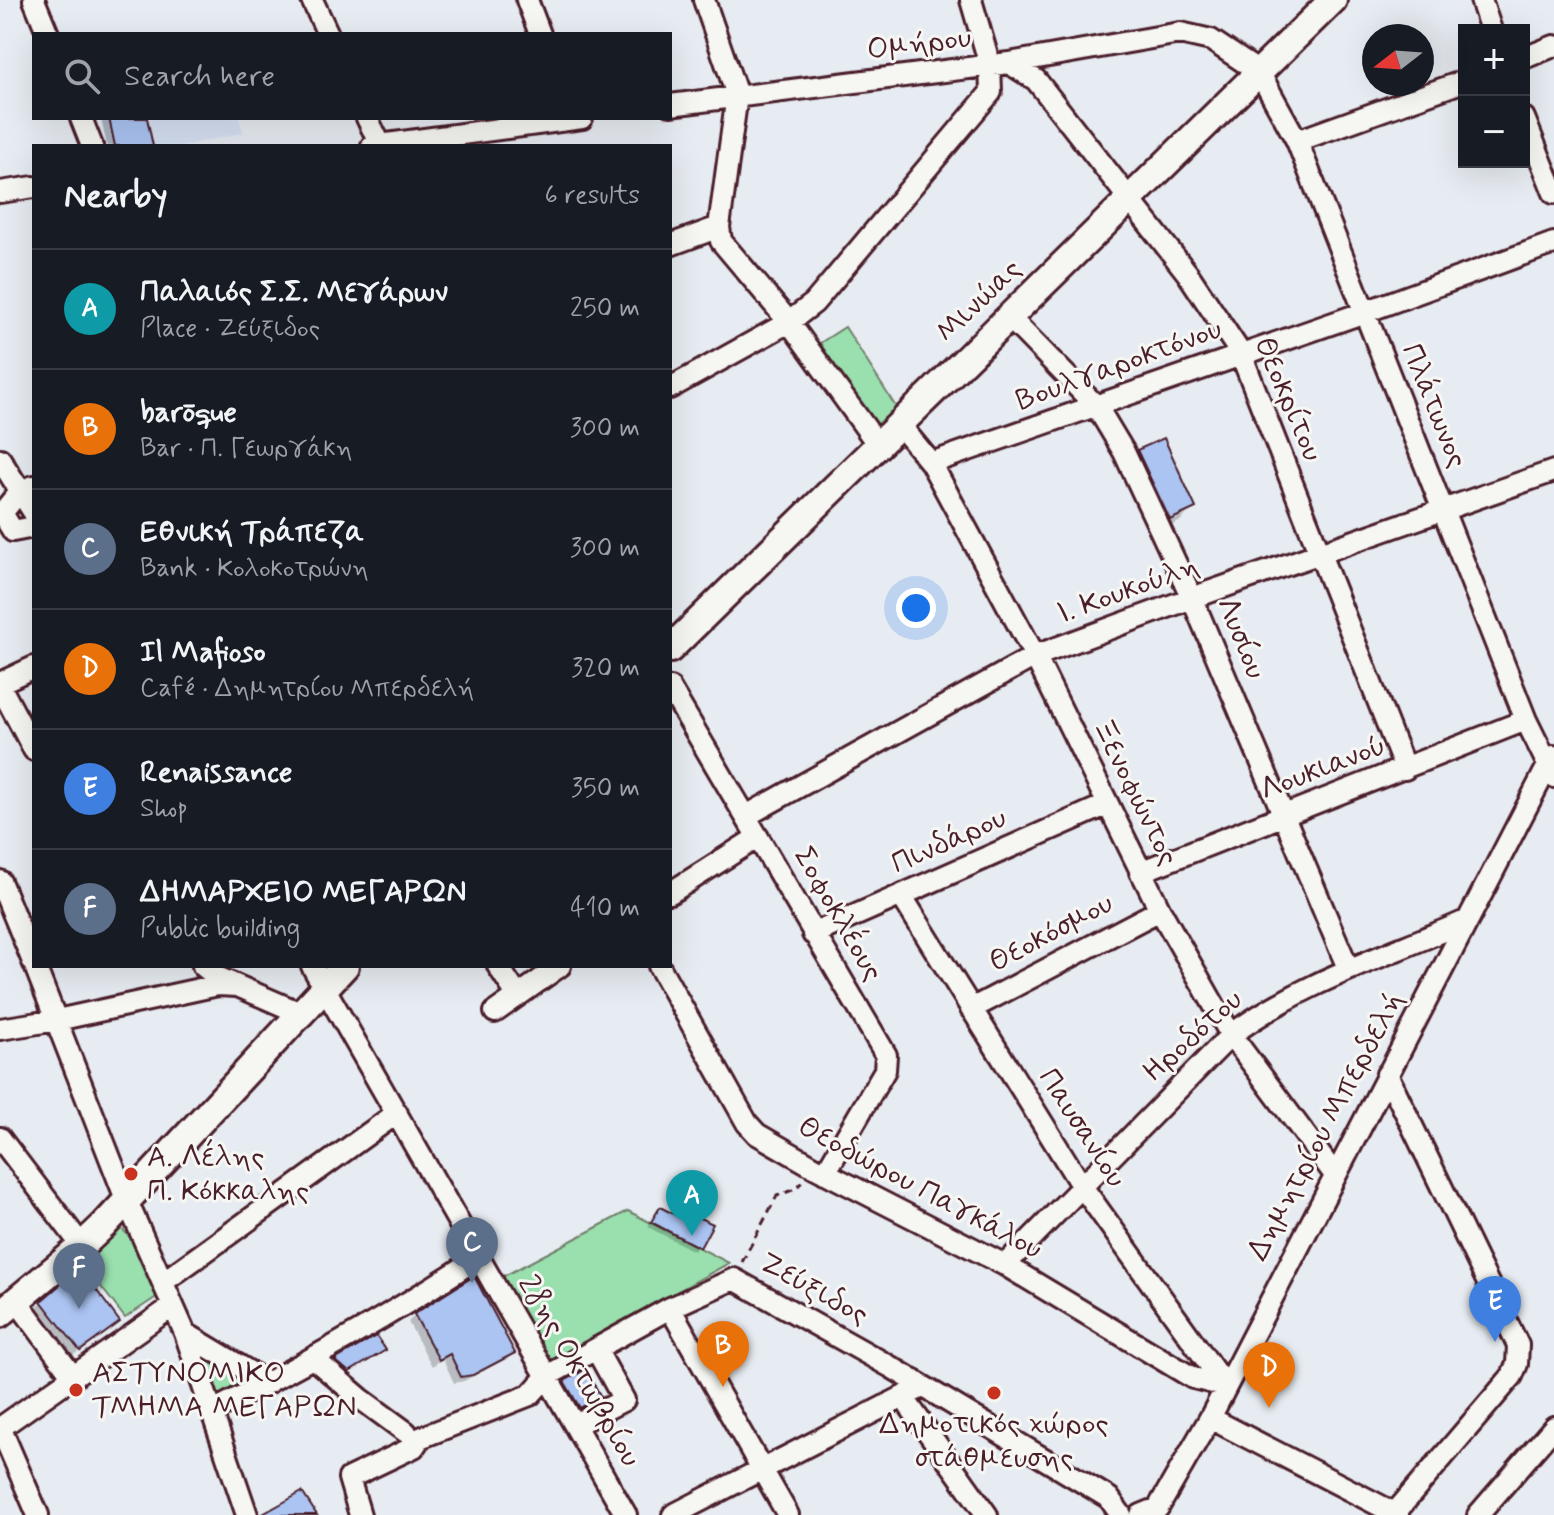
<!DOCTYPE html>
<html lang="en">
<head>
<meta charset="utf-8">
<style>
	:root { --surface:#171b24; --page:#20242c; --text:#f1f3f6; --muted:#9ea1a6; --line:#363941; --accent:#2563eb }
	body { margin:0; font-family:Mynerve,sans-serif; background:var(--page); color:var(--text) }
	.controls { position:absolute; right:24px; top:24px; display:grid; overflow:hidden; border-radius:0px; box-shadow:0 8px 32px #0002 }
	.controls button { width:72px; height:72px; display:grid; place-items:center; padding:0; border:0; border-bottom:2px solid var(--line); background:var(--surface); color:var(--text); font:40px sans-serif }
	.compass { position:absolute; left:1362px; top:24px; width:72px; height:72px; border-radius:50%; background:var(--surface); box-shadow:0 8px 32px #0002; rotate:253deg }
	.you { position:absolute; left:916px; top:608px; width:28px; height:28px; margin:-20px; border:6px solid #fff; border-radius:50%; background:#1a73e8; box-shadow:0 0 0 12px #1a73e833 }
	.badge { display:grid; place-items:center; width:52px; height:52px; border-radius:50%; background:var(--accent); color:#fff; font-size:26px; font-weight:700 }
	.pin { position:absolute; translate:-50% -66px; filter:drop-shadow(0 2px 4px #0008) }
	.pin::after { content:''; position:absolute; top:42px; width:28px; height:24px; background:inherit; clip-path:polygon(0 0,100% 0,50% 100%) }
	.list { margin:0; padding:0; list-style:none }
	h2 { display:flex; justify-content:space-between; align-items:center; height:104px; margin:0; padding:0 32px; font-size:34px }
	h2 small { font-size:26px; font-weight:400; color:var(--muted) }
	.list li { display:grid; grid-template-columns:52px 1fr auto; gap:24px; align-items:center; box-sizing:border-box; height:120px; padding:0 32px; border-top:2px solid var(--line) }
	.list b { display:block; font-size:30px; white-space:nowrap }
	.list p { margin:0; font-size:26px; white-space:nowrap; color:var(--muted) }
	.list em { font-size:26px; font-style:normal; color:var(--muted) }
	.icon { flex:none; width:44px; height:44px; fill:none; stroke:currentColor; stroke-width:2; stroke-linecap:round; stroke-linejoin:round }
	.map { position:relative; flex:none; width:1554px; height:1515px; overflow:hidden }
	.search { position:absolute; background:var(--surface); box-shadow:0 8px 32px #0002; left:32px; top:32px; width:640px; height:88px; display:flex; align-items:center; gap:20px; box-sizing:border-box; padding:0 28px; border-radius:0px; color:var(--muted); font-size:30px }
	.panel { position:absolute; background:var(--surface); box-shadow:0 8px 32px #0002; left:32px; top:144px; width:640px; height:824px; border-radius:0px }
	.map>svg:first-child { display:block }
	.built { fill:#d5e0f2 }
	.green { fill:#99e0ae; stroke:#72806c; stroke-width:2 }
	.shadow { fill:#0003 }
	.building { fill:#abc4f2; stroke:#4a1f2b; stroke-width:2 }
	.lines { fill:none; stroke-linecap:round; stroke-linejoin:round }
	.minor-casing { stroke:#4a1f2b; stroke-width:26 }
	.major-casing { stroke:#4a1f2b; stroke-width:32 }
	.path { stroke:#4a1f2b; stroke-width:3; stroke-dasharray:8 6; stroke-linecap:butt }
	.minor { stroke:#f6f6f2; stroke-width:20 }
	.major { stroke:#f6f6f2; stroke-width:26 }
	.poi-dot { fill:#c8321e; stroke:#f6f6f2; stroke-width:3 }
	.labels { text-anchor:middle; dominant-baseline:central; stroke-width:6; stroke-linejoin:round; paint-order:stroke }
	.street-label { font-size:30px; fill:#4a1f2b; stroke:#f6f6f2 }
	.poi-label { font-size:30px; fill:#4a1f2b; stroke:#f6f6f2; text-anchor:start }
</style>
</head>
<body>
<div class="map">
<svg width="1554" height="1515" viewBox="0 0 1554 1515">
	<rect width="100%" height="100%" fill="#e7ecf2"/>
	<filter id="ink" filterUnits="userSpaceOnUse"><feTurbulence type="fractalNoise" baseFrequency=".0125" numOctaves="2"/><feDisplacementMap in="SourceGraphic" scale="16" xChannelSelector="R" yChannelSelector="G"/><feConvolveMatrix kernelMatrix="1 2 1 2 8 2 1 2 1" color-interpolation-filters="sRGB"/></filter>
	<g filter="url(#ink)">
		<path class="built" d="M100,118H239L243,133L181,146H107Z"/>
		<path class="green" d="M845,327L896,407L875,428L820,343Z
			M628,1211L729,1263L548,1363L502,1277Z
			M120,1227L130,1237L161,1294L125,1318L83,1263Z
			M202,1349L250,1380L211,1402Z"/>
		<path class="shadow" d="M101,118H144L151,146H107Z
			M1138,452L1193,508L1179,522L1155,533L1124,466Z
			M656,1214L682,1221L687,1214L710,1225L694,1251L648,1227Z
			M42,1302L111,1329L72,1356L35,1309Z
			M415,1315L512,1352L505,1359L464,1381L454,1383L443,1359L432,1366L408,1322Z
			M376,1339L379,1354L344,1375L333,1365Z
			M566,1383L598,1397L575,1411L561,1387Z"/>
		<path class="building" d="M109,118H147L153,146H115Z
			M1164,438L1196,508L1170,520L1137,450Z
			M660,1207L683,1219L687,1212L713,1224L700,1248L651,1222Z
			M80,1268L120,1322L80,1351L41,1301Z
			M474,1276L515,1353L473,1375L461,1377L450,1354L439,1360L414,1314Z
			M376,1336L386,1350L349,1372L335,1360Z
			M586,1369L601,1397L580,1408L564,1381Z
			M302,1492L317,1515H261Z"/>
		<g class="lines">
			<g class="minor-casing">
				<path id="minor" d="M34,0L48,34
					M312,0L328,34
					M527,0L540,34
					M704,0L737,95L719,227L721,241L789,322L878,445
					M1481,0L1491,30
					M1524,58L1554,46
					M1009,63L1036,80L1188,274L1241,354L1405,769
					M670,105L1009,63L1180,33L1211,40L1259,72L1297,141L1526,720L1554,777
					M81,118L92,146
					M367,118L381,146
					M1524,118L1554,193
					M1297,141L1464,81
					M372,146L582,118
					M0,192L34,187
					M670,245L719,227
					M1009,317L1097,407L1124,452L1192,598L1348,968
					M670,388L789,322L814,303L991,92L990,65L971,0
					M899,424L931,463L1035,656L1160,910L1231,1035L1335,1175
					M0,459L34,513
					M931,463L1365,312L1554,243
					M34,486L20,491L2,513L13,531L34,527
					M0,683L34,667
					M0,686L34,750
					M670,688L886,1055L885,1070L825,1173
					M746,816L1035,656L1192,598L1554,471
					M1140,872L1526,720
					M0,881L34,964
					M670,893L758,837
					M901,895L1081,1185L1225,1386
					M813,934L1108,804
					M35,966L126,1199L185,1333L247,1515
					M203,966L217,977L300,1013
					M312,966L626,1515
					M498,966L517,995
					M659,966L747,1123L757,1134L816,1168L1005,1265L1193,1378L1225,1386
					M971,1009L1160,910
					M495,1012L560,966
					M0,1029L57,1020L218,985L237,986
					M1387,1074L1518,1345L1517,1364L1512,1376L1395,1513
					M0,1138L82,1246
					M1005,1265L1231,1035C1305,980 1385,957 1468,920
					M163,1282L397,1113
					M17,1301L74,1378
					M670,1308L788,1515
					M185,1333L268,1383
					M314,1359L361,1399L406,1432
					M903,1397L987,1515
					M213,1411C305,1364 393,1314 479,1257
					M1210,1418L1398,1515
					M575,1425L624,1400L596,1349
					M0,1427L38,1515
					M0,1428L173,1306
					M360,1515L349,1478L414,1447L420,1438L530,1395L547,1376L670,1308L734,1279L891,1367L1109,1498L1121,1515
					M673,1515L922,1387
					M1141,1515L1158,1508L1210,1418L1553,756
					M1478,1515L1554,1427"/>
			</g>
			<g class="major-casing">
				<path id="major" d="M670,649L1333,0
					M0,1314L82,1246L105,1224L345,966"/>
			</g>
			<path class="path" d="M742,1262L777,1196L795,1189L802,1182"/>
			<use href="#minor" class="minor"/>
			<use href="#major" class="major"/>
		</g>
	</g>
	<g class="poi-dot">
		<circle cx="131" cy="1174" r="8"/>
		<circle cx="76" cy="1390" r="8"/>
		<circle cx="994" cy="1393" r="8"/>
	</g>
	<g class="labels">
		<g class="street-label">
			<text transform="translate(919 44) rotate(-7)">Ομήρου</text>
			<text transform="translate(979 301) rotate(-44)">Μινώας</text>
			<text transform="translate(1119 365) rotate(-20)">Βουλγαροκτόνου</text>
			<text transform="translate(1288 399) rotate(67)">Θεοκρίτου</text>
			<text transform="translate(1434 406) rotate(68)">Πλάτωνος</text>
			<text transform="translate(1128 590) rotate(-20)">Ι. Κουκούλη</text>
			<text transform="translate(1241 638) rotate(68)">Λυσίου</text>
			<text transform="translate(1323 768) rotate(-21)">Λουκιανού</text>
			<text transform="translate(1135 792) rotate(64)">Ξενοφώντος</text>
			<text transform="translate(949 841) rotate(-24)">Πινδάρου</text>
			<text transform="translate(838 914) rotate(60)">Σοφοκλέους</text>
			<text transform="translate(1051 933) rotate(-28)">Θεοκόσμου</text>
			<text transform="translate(1193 1036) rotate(-42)">Ηροδότου</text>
			<text transform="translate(1326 1126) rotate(-62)">Δημητρίου Μπερδελή</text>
			<text transform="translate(1082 1128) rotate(57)">Παυσανίου</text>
			<text transform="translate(920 1188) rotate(28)">Θεοδώρου Παγκάλου</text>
			<text transform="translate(814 1289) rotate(29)">Ζεύξιδος</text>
			<text transform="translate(579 1371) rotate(60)">28ης Οκτωβρίου</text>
		</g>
		<g class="poi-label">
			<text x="147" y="1157">Α. Λέλης<tspan x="147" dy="34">Π. Κόκκαλης</tspan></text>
			<text x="92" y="1373">ΑΣΤΥΝΟΜΙΚΟ<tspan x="92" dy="34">ΤΜΗΜΑ ΜΕΓΑΡΩΝ</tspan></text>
			<text x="994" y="1424" text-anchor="middle">Δημοτικός χώρος<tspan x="994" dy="34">στάθμευσης</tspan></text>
		</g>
	</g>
</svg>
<div class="controls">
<button>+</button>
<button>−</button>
</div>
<svg class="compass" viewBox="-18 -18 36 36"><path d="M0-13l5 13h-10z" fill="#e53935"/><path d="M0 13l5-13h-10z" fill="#9ea1a6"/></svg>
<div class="you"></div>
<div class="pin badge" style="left:692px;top:1236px;background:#0f9aa8">A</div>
<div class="pin badge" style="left:723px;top:1387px;background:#e8710a">B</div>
<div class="pin badge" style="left:472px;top:1283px;background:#5c6f8a">C</div>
<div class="pin badge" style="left:1269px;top:1408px;background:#e8710a">D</div>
<div class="pin badge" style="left:1495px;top:1342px;background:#3f7fe0">E</div>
<div class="pin badge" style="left:79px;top:1309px;background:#5c6f8a">F</div>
<div class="search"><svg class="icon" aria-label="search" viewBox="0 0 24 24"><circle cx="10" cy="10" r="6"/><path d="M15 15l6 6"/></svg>Search here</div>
<section class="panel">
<h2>Nearby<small>6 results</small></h2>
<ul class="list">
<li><span class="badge" style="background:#0f9aa8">A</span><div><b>Παλαιός Σ.Σ. Μεγάρων</b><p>Place · Ζεύξιδος</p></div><em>250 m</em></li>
<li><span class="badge" style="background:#e8710a">B</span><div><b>barōque</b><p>Bar · Π. Γεωργάκη</p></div><em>300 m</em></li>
<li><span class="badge" style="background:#5c6f8a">C</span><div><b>Εθνική Τράπεζα</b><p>Bank · Κολοκοτρώνη</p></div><em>300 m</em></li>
<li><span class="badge" style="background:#e8710a">D</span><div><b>Il Mafioso</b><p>Café · Δημητρίου Μπερδελή</p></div><em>320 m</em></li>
<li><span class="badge" style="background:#3f7fe0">E</span><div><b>Renaissance</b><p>Shop</p></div><em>350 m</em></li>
<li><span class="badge" style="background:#5c6f8a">F</span><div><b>ΔΗΜΑΡΧΕΙΟ ΜΕΓΑΡΩΝ</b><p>Public building</p></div><em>410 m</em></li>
</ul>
</section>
</div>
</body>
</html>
